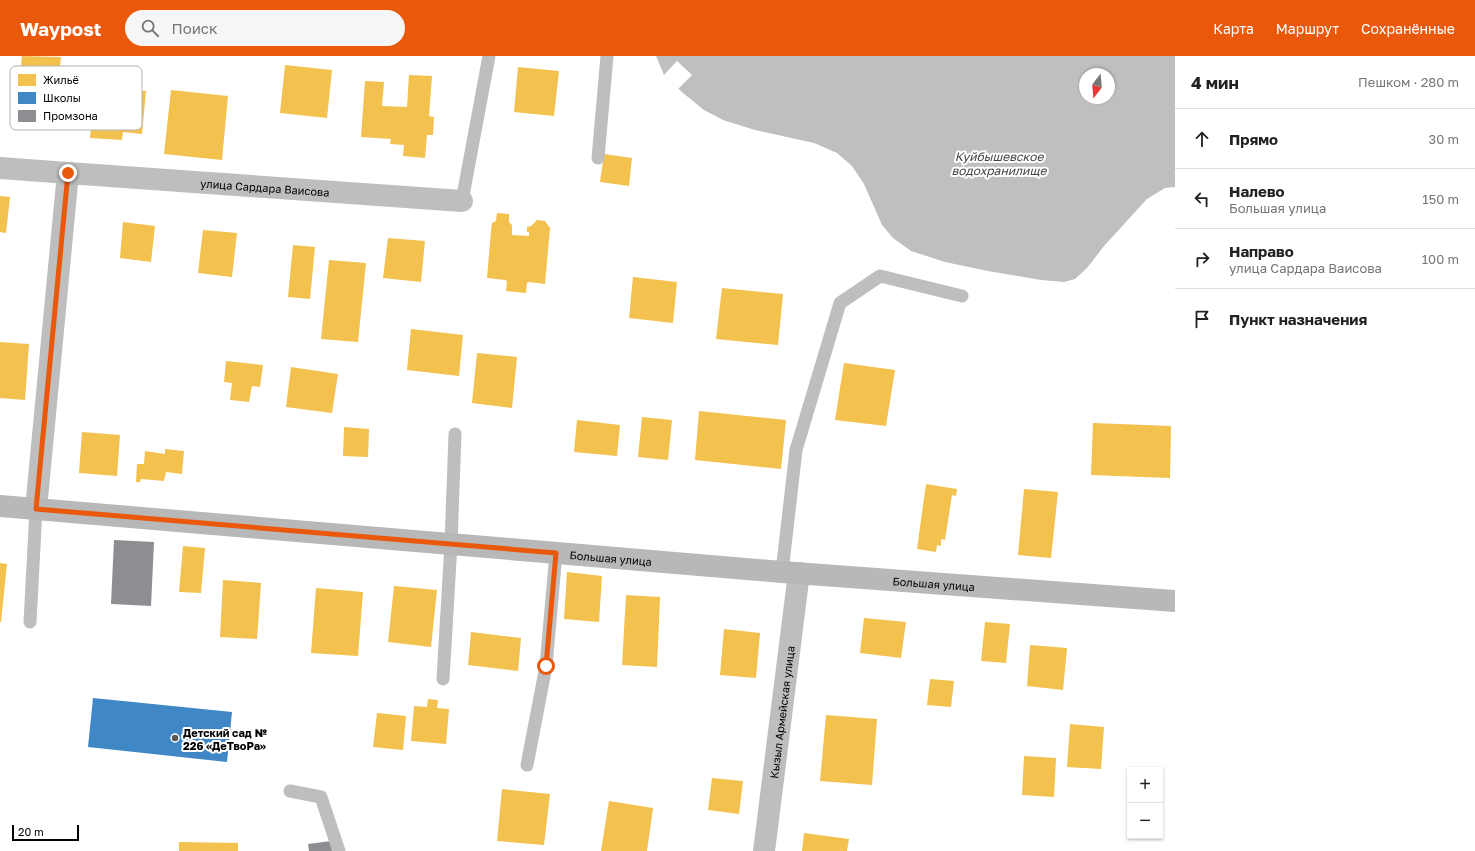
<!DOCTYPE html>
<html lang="ru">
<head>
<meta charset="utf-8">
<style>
	:root { --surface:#fff; --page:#f6f6f6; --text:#222; --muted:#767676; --line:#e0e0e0; --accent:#ea580c }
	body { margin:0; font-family:"Golos Text",sans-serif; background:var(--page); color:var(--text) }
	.controls { position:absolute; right:12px; bottom:12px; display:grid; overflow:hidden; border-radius:0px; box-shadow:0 1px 3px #0004 }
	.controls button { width:36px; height:36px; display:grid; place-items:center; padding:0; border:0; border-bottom:1px solid var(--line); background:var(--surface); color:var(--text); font:20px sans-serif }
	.compass { position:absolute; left:1079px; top:12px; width:36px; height:36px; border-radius:50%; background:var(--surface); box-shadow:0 1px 3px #0004; rotate:196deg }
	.scale { position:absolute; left:12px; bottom:10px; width:67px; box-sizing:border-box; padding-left:4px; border:2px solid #000; border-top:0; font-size:11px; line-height:14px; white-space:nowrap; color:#000; -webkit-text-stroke:3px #fff; paint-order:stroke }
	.stop { position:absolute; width:12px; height:12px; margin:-9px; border:3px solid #ea580c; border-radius:50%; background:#fff }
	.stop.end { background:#ea580c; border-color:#fff; box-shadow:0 1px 4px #0008 }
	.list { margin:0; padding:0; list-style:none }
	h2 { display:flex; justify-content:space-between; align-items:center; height:52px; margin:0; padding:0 16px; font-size:17px }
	h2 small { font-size:13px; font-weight:400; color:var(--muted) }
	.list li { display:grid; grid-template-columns:26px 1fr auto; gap:12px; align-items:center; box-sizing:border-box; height:60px; padding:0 16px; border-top:1px solid var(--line) }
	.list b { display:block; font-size:15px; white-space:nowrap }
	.list p { margin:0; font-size:13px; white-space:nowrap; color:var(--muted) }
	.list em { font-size:13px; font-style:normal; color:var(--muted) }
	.icon { flex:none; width:22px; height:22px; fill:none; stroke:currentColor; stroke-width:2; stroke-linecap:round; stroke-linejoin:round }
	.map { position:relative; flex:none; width:1175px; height:795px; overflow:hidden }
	header { display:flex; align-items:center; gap:24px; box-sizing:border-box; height:56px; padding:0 20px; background:var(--accent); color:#fff }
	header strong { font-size:19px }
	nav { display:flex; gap:22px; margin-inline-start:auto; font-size:14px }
	.search { width:280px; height:36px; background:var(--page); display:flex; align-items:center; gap:10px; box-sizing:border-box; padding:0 14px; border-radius:22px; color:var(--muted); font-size:15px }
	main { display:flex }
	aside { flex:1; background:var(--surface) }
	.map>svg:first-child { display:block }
	.water { fill:#bfbfbf; fill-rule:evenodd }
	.pier { fill:#fff }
	.homes { fill:#f2c14e }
	.schools { fill:#3f88c5 }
	.industry { fill:#8d8d92 }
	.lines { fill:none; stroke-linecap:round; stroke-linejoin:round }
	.lane { stroke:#bebebe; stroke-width:13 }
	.street { stroke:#bebebe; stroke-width:22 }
	.secondary { stroke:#b8b8b8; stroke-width:22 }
	.route { stroke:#ea580c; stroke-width:5 }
	.poi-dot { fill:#595959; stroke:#fff; stroke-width:1.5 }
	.labels { text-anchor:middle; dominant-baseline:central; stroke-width:4; stroke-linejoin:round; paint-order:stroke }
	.street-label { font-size:11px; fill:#000; stroke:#fff }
	.poi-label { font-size:11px; font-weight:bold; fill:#000; stroke:#fff; text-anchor:start }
	.water-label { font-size:12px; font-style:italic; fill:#444; stroke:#fff }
	.key { fill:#fff; stroke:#b2b2b2; stroke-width:1 }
	.key-label { font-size:11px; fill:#000 }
</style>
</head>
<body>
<header>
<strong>Waypost</strong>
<div class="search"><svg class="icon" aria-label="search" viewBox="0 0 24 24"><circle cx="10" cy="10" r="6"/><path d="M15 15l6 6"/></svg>Поиск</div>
<nav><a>Карта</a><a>Маршрут</a><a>Сохранённые</a></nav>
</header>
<main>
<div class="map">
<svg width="1175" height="795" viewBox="0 0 1175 795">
	<rect width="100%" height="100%" fill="#fff"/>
	<path class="water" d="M656,0H1175V131L1165,132L1147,143L1104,190L1087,212L1075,223L1064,226L1041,224L988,215L945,206L911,195L893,182L882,169L864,128L852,110L837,97L814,87L755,74L723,64L704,54L683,37L664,19ZM1085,18H1109V42H1085Z"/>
	<path class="pier" d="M677,5L692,19L678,33L664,19Z"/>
	<path class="homes" d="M22,0L61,1L54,66L16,62Z
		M285,9L332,14L327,62L280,57Z
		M518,11L559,15L554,60L514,56Z
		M409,19L432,20L429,60L434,61L433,79H427L425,102L403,100L404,89L390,88L391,83L361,81L365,25L384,26L382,50L407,51Z
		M94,31L146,35L142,78L123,76L122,84L90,82Z
		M171,34L228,40L222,104L164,98Z
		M604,98L632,102L629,130L600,126Z
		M0,140L10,141L6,177L0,176Z
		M497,157L509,158V166L512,169V179L529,180V176H527V171L531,170L537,164L545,165L550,172L545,228L529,226L527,227L526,237L506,235L507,225L505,224L487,222L491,175L492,167L496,165Z
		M123,166L155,170L151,206L120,202Z
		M203,174L237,177L232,221L198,217Z
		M388,182L425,185L421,226L383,222Z
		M293,189L315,191L310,243L288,241Z
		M329,204L366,207L358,286L321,283Z
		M633,221L677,226L673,267L629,262Z
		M722,232L783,238L778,289L716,283Z
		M411,273L463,279L459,320L407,314Z
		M0,286L29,288L25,344L0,342Z
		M477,297L517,301L512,352L472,347Z
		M226,305L263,309L260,331L252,330L249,346L230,344L232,327L224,326Z
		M844,307L895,314L886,370L835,364Z
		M291,311L338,318L332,357L286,351Z
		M699,355L786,364L781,413L695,404Z
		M642,361L672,364L668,404L638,401Z
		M577,364L620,369L617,400L574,396Z
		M1093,367L1171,370L1170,422L1091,419Z
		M344,371L369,373L368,401L343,400Z
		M82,376L120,379L117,420L79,417Z
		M165,393L184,395L182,418L166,416L164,425L141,423L140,426H136L137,408H144L145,395L165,398Z
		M926,428L957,433L956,440L952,439L945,484L941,483V490L937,489L936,496L917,493Z
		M1024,433L1058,436L1051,502L1018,499Z
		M183,490L205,492L201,537L179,536Z
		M0,507L7,508L1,566H0Z
		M567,516L602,520L599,566L564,563Z
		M223,524L261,527L257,583L220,581Z
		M394,530L437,534L431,591L388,586Z
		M316,532L363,536L358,600L311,597Z
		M626,539L660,541L657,611L622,609Z
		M864,562L906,566L901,602L860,597Z
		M985,566L1010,568L1006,607L981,605Z
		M724,573L760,577L756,622L720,619Z
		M471,576L521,582L518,615L468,609Z
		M1030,589L1067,592L1063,634L1027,630Z
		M930,623L954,625L951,651L927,649Z
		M428,643L438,644L437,652L449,653L446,688L411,685L414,650L427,651Z
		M377,657L406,660L403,694L373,691Z
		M826,659L877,663L872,729L820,725Z
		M1070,668L1104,671L1101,713L1067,711Z
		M1024,700L1056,702L1054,741L1022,739Z
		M712,722L743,725L739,758L708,754Z
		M502,733L550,738L544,789L497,785Z
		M609,745L653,752L647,795H601Z
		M804,777L849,783L847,795H802Z
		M179,786L238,787V795H179Z"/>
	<path class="schools" d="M93,642L232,656L227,706L88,691Z"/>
	<path class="industry" d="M114,484L154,486L151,550L111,548Z
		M331,785L332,795H309L308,788Z"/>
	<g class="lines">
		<path class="lane" d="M598,102L607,0
			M462,145L489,0
			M782,516L796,394L840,247L880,220L962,240
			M30,566L36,453
			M443,623L451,488L455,378
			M527,709L546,610L556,497
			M290,735L321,741L339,795"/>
		<g class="street">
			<path d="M0,112L68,117"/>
			<path id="s1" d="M36,453L68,117L462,145"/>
			<path id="s2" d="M764,795L799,517"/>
		</g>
		<path class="secondary" id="s3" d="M0,450L782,516L1175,545"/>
	</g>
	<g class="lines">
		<path class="route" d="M68,117L36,453L556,497L546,610"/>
	</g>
	<circle class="poi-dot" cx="175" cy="682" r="4"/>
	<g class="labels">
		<g class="street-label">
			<text stroke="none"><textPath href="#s1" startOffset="535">улица Сардара Ваисова</textPath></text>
			<text stroke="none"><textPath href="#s3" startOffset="613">Большая улица</textPath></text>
			<text stroke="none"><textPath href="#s3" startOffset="937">Большая улица</textPath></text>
			<text stroke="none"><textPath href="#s2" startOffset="140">Кызыл Армейская улица</textPath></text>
		</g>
		<g class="poi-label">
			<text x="183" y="676">Детский сад №<tspan x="183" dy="13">226 «ДеТвоРа»</tspan></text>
		</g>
		<g class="water-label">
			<text x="999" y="100">Куйбышевское<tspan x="999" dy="14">водохранилище</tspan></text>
		</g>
	</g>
	<rect x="10" y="10" width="132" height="64" rx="6" class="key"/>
	<rect x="18" y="18" width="18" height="12" fill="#f2c14e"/>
	<rect x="18" y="36" width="18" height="12" fill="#3f88c5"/>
	<rect x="18" y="54" width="18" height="12" fill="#8d8d92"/>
	<g class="key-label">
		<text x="43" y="28">Жильё</text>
		<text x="43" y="46">Школы</text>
		<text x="43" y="64">Промзона</text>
	</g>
</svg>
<div class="controls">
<button>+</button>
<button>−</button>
</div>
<svg class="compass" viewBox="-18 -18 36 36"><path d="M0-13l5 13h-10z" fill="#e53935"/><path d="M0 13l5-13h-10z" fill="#767676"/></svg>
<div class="scale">20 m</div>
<div class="stop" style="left:546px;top:610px"></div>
<div class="stop end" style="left:68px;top:117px"></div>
</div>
<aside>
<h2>4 мин<small>Пешком · 280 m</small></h2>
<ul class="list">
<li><svg class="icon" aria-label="ahead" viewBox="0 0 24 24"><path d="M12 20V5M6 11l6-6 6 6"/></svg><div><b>Прямо</b></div><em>30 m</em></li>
<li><svg class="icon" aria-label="left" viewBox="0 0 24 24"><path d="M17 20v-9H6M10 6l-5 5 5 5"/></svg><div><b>Налево</b><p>Большая улица</p></div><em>150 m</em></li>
<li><svg class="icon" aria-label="right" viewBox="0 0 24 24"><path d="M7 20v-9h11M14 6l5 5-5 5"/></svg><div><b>Направо</b><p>улица Сардара Ваисова</p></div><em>100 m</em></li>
<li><svg class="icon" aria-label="arrive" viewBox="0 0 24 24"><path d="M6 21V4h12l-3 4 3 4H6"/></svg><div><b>Пункт назначения</b></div></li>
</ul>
</aside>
</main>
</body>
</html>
